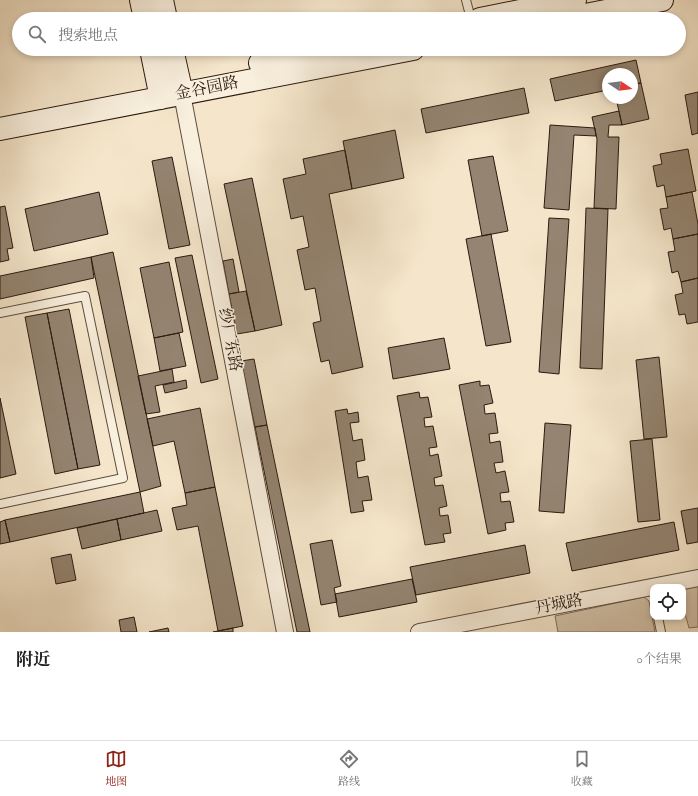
<!DOCTYPE html>
<html lang="zh">
<head>
<meta charset="utf-8">
<style>
	:root { --surface:#fff; --page:#f2f2f2; --text:#222; --muted:#767676; --line:#e0e0e0; --accent:#8f2418 }
	body { margin:0; font-family:"IM FELL English","Noto Serif SC",serif; background:var(--page); color:var(--text) }
	.controls { position:absolute; right:12px; bottom:12px; display:grid; overflow:hidden; border-radius:8px; box-shadow:0 2px 6px #0003 }
	.controls button { width:36px; height:36px; display:grid; place-items:center; padding:0; border:0; border-bottom:1px solid var(--line); background:var(--surface); color:var(--text); font:20px sans-serif }
	.compass { position:absolute; left:602px; top:68px; width:36px; height:36px; border-radius:50%; background:var(--surface); box-shadow:0 2px 6px #0003; rotate:103deg }
	.list { margin:0; padding:0; list-style:none }
	h2 { display:flex; justify-content:space-between; align-items:center; height:52px; margin:0; padding:0 16px; font-size:17px }
	h2 small { font-size:13px; font-weight:400; color:var(--muted) }
	.icon { flex:none; width:22px; height:22px; fill:none; stroke:currentColor; stroke-width:2; stroke-linecap:round; stroke-linejoin:round }
	.map { position:relative; flex:none; width:698px; height:632px; overflow:hidden }
	.search { position:absolute; background:var(--surface); box-shadow:0 2px 6px #0003; left:12px; right:12px; top:12px; height:44px; display:flex; align-items:center; gap:10px; box-sizing:border-box; padding:0 14px; border-radius:22px; color:var(--muted); font-size:15px }
	.sheet { height:108px; background:var(--surface) }
	nav { display:flex; justify-content:space-around; align-items:center; box-sizing:border-box; height:56px; border-top:1px solid var(--line); background:var(--surface); font-size:11px; color:var(--muted) }
	nav a { display:grid; justify-items:center; gap:2px }
	nav .on { color:var(--accent) }
	.map>svg:first-child { display:block }
	.green { fill:#d3c3ab; stroke:#7f6e5e }
	.building { fill:#948471; stroke:#2b1a10 }
	.lines { fill:none; stroke-linecap:round; stroke-linejoin:round }
	.lane-casing { stroke:#5e4d3f; stroke-width:10 }
	.street-casing { stroke:#5e4d3f; stroke-width:18 }
	.secondary-casing { stroke:#2b1a10; stroke-width:24 }
	.lane { stroke:#f8efdd; stroke-width:8 }
	.street { stroke:#f8efdd; stroke-width:16 }
	.secondary { stroke:#f8efdd; stroke-width:22 }
	.labels { text-anchor:middle; dominant-baseline:central; stroke-width:3; stroke-linejoin:round; paint-order:stroke }
	.street-label { font-size:16px; fill:#2b1a10; stroke:#f8efdd }
</style>
</head>
<body>
<div class="map">
<svg width="698" height="632" viewBox="0 0 698 632">
	<rect width="100%" height="100%" fill="#f5e6cb"/>
	<filter id="stains"><feTurbulence type="fractalNoise" baseFrequency=".005" numOctaves="4"/><feColorMatrix values="0 0 0 0 .2 0 0 0 0 .09 0 0 0 0 .02 0 0 0 .5 -.17"/></filter>
	<radialGradient id="worn" r=".72"><stop offset=".6" stop-color="#630" stop-opacity="0"/><stop offset="1" stop-color="#630" stop-opacity=".3"/></radialGradient>
	<path class="green" d="M698,585V627L689,628C686,616 679,599 686,588Z
		M644,597L649,601L655,632H558L555,616Z"/>
	<path class="building" d="M636,60L641,83L632,84V74H608V90L555,101L550,79Z
		M641,83L649,119L622,125L616,98H632V84Z
		M524,88L529,113L426,133L421,109Z
		M698,92V133L692,135L685,95Z
		M619,111L622,125H609L608,137H619L616,209L594,208L597,139L592,117Z
		M550,125L595,128L596,136L574,135L569,210L544,208Z
		M395,130L404,178L352,189L343,141Z
		M688,149L696,191L666,197L664,185L657,187L653,166L662,164L660,154Z
		M345,150L352,189L329,194L363,367L332,374L329,360L321,362L313,323L321,321L315,288L305,290L297,250L309,247L303,216L291,219L283,179L306,174L303,159Z
		M493,156L508,231L482,236L468,160Z
		M172,157L190,245L169,249L152,161Z
		M252,178L282,325L255,331L224,184Z
		M99,192L108,234L34,251L25,209Z
		M692,192L698,224V234L673,239L671,228L664,230L660,209L668,208L666,197Z
		M5,206L13,248L7,249L9,260L0,262V207Z
		M586,208L608,209L602,369L580,368Z
		M549,218L569,219L559,374L539,372Z
		M491,234L511,342L486,346L466,239Z
		M698,234V278L681,282L678,271L672,273L668,252L675,251L673,239Z
		M113,252L161,486L140,492L91,257Z
		M192,255L218,379L201,383L175,258Z
		M91,257L94,278L0,299V276Z
		M233,259L239,292L229,294L223,261Z
		M169,262L183,332L154,338L140,268Z
		M698,278V322L687,324L685,314L679,315L675,295L683,293L681,282Z
		M246,291L255,331L237,334L229,294Z
		M69,309L100,465L78,469L47,313Z
		M47,313L78,469L55,474L25,317Z
		M179,333L186,366L160,371L154,338Z
		M444,338L450,369L393,379L388,348Z
		M659,357L667,437L644,439L636,360Z
		M254,359L267,425L255,427L241,361Z
		M172,369L174,382L155,386L160,412L146,414L138,376Z
		M186,380L187,388L165,393L163,385Z
		M480,381V386L489,385L493,403L484,405L485,414L495,413L498,433L489,434L490,443L500,441L503,462L494,463L496,473L505,471L509,492L500,493L501,502L510,501L514,522L505,523L506,530L488,534L459,385Z
		M419,392L420,398L428,397L432,417L424,418L425,427L433,426L437,447L429,448L430,456L438,454L442,476L434,478L435,486L443,485L447,506L439,508L440,516L448,515L451,533L443,534L445,542L425,545L397,396Z
		M0,398L16,474L0,478Z
		M200,408L215,487L185,493L174,441L153,446L147,419Z
		M347,409L348,414L358,412L359,422L350,423L353,441L362,439L365,460L356,462L358,478L368,476L372,500L362,501L364,511L351,513L335,411Z
		M545,423L571,425L564,513L539,511Z
		M267,425L310,632H297L255,427Z
		M652,439L660,520L638,522L630,441Z
		M215,487L243,626L218,631L198,526L177,530L172,508L187,505L185,493Z
		M140,492L144,513L10,542L5,520Z
		M698,508V542L687,544L681,511Z
		M157,510L162,531L121,540L117,519Z
		M117,519L121,540L82,549L77,528Z
		M5,520L10,542L0,544V522Z
		M674,522L679,550L572,571L566,543Z
		M332,540L341,586L334,588L337,602L321,605L310,544Z
		M525,545L530,573L416,595L410,567Z
		M71,554L76,580L56,584L51,558Z
		M412,579L417,602L339,617L335,594Z
		M134,617L137,632H121L119,620Z
		M168,628L169,632H149Z
		M233,628V632H213Z"/>
	<g class="lines">
		<g class="lane-casing">
			<path id="lane" d="M466,0L471,19
				M0,313L85,296L123,478L0,504
				M658,617L661,632"/>
		</g>
		<g class="street-casing">
			<path id="street" d="M182,94L285,632
				M419,632L698,578"/>
		</g>
		<g class="secondary-casing">
			<path id="secondary" d="M141,0L145,19
				M162,0L166,19
				M480,19L575,0
				M565,19L662,0
				M151,49L161,98
				M172,49L182,94
				M260,63L332,49
				M0,129L413,49"/>
		</g>
		<use href="#lane" class="lane"/>
		<use href="#street" class="street"/>
		<use href="#secondary" class="secondary"/>
	</g>
	<g class="labels">
		<g class="street-label">
			<text transform="translate(207 89) rotate(-11)">金谷园路</text>
			<text transform="translate(229 340) rotate(79)">纱厂东路</text>
			<text transform="translate(559 605) rotate(-11)">丹城路</text>
		</g>
	</g>
	<rect width="100%" height="100%" filter="url(#stains)"/>
	<rect width="100%" height="100%" fill="url(#worn)"/>
</svg>
<div class="controls">
<button><svg class="icon" aria-label="locate" viewBox="0 0 24 24"><circle cx="12" cy="12" r="6"/><path d="M12 2v4M12 18v4M2 12h4M18 12h4"/></svg></button>
</div>
<svg class="compass" viewBox="-18 -18 36 36"><path d="M0-13l5 13h-10z" fill="#e53935"/><path d="M0 13l5-13h-10z" fill="#767676"/></svg>
<div class="search"><svg class="icon" aria-label="search" viewBox="0 0 24 24"><circle cx="10" cy="10" r="6"/><path d="M15 15l6 6"/></svg>搜索地点</div>
</div>
<section class="sheet">
<h2>附近<small>0个结果</small></h2>
<ul class="list">
</ul>
</section>
<nav>
<a class="on"><svg class="icon" aria-label="map" viewBox="0 0 24 24"><path d="M3 6l6-2 6 2 6-2v14l-6 2-6-2-6 2zM9 4v14M15 6v14"/></svg>地图</a>
<a><svg class="icon" aria-label="directions" viewBox="0 0 24 24"><path d="M12 3l9 9-9 9-9-9zM9 14v-3h6M13 9l2 2-2 2"/></svg>路线</a>
<a><svg class="icon" aria-label="saved" viewBox="0 0 24 24"><path d="M7 4h10v16l-5-4-5 4z"/></svg>收藏</a>
</nav>
</body>
</html>
